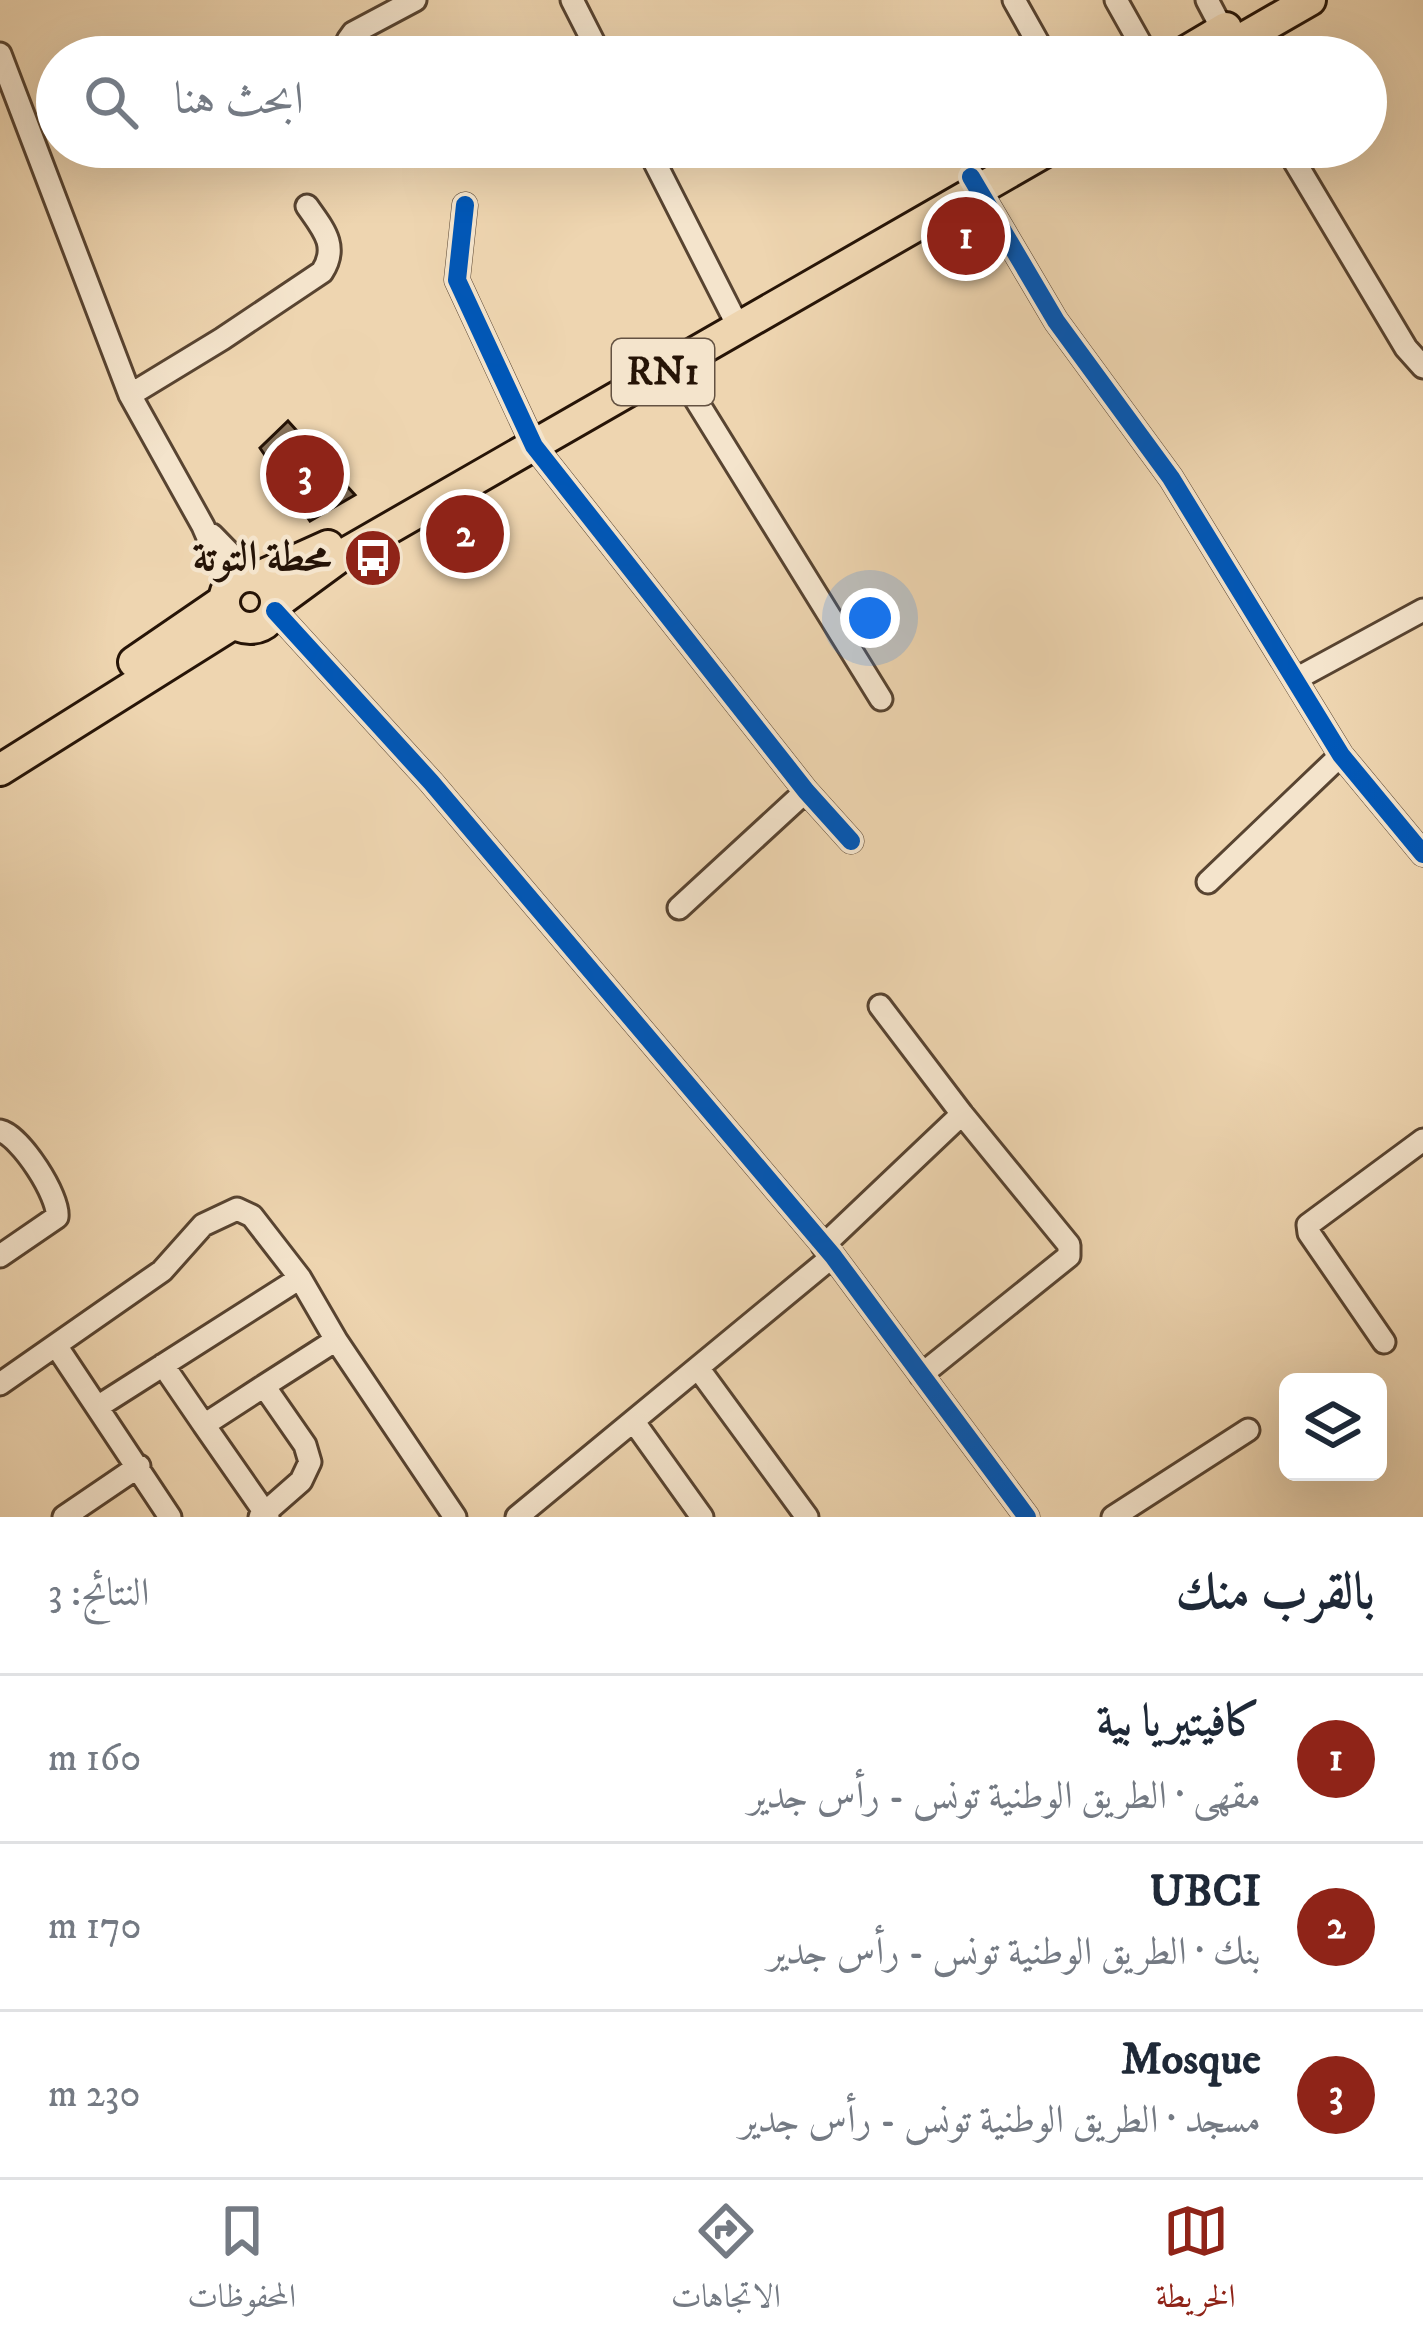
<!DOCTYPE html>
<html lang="ar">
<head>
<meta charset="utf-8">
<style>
	:root { --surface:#fff; --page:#f2f2f3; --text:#1f2937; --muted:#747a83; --line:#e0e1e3; --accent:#8f2418 }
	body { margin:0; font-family:"IM FELL DW Pica",Amiri,serif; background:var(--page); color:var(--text); direction:rtl }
	.controls { position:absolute; right:36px; bottom:36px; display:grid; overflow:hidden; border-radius:18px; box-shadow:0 12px 48px #0002 }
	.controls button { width:108px; height:108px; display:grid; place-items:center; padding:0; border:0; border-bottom:3px solid var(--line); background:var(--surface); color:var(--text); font:60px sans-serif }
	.you { position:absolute; left:870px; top:618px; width:42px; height:42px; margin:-30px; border:9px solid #fff; border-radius:50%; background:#1a73e8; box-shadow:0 0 0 18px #1a73e833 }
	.badge { display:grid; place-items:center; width:78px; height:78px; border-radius:50%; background:var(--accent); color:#fff; font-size:39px; font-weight:700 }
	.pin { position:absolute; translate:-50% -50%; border:6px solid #fff; box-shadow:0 3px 12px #0006 }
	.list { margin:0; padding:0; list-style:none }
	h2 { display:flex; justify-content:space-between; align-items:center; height:156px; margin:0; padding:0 48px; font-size:51px }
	h2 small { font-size:39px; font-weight:400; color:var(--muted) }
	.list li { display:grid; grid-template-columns:78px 1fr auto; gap:36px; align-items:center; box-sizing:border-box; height:168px; padding:0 48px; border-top:3px solid var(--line) }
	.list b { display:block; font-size:45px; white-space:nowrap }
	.list p { margin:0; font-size:39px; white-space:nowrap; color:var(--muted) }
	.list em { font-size:39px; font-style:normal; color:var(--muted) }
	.icon { flex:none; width:66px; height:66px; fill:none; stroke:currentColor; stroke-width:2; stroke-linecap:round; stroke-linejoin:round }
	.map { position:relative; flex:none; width:1423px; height:1517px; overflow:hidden; direction:ltr }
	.search { position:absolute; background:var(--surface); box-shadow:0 12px 48px #0002; left:36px; right:36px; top:36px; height:132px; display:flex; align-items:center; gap:30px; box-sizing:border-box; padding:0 42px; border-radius:66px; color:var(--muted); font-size:45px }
	.sheet { height:660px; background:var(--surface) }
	nav { display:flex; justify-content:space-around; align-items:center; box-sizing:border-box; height:168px; border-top:3px solid var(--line); background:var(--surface); font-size:33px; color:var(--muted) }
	nav a { display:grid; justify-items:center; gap:6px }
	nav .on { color:var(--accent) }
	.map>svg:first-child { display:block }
	.building { fill:#8e785f; stroke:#261407; stroke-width:3 }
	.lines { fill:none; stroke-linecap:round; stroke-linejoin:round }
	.minor-casing { stroke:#584431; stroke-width:27 }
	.highway-casing { stroke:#261407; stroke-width:36 }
	.minor { stroke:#f4e4cc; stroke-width:21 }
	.highway { stroke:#eed5b0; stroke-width:30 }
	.cycleway-casing { stroke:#f4e4cc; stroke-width:26 }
	.cycleway { stroke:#0057b8; stroke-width:18 }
	.labels { text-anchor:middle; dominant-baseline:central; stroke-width:9; stroke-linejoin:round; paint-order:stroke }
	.shield { fill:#f4e4cc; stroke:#645242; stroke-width:3 }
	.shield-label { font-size:39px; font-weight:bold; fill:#261407 }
	.poi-label { font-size:42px; font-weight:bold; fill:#261407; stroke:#f4e4cc; text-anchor:end }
</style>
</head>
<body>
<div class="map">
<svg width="1423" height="1517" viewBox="0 0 1423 1517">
	<rect width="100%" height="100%" fill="#eed5b0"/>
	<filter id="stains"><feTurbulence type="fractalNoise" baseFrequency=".00167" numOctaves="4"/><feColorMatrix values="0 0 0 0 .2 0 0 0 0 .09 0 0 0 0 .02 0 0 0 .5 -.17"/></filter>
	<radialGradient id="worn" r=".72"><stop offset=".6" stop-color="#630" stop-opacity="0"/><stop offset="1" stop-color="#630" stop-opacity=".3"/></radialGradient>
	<path class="building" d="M288,421L355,495L310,521L260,448Z"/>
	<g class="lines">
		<g class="minor-casing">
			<path id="minor" d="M572,0L601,57
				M1014,0L1046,57
				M1116,0L1148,57
				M1207,0L1229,42
				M0,54L130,395L203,526L229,586
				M351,57L348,40L353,33L415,0
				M647,147L739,328
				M1286,147L1406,348L1423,367
				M458,152L466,147
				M974,182L1056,321L1171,478L1341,755L1423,854
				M465,205L457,280L534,446L806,791L851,841
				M675,366L881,699
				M130,395L222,339L322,272C339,246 323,229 307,206
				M212,535L251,575
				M275,611L431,782L833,1256L1027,1517
				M1296,679L1423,610
				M1208,882L1341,755
				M679,908L806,791
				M880,1006L962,1114
				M0,1131C20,1135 60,1197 57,1217L0,1256
				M823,1246L962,1114L1069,1245V1256L921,1375
				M1384,1342L1309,1233L1308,1225L1423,1140
				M57,1347L170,1517
				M163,1365L204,1425
				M698,1368L807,1517
				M0,1384L162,1271L203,1225L237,1209L252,1216L300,1278L336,1340L455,1517
				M264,1386L204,1425L268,1517
				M99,1406L300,1278
				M634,1422L702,1517
				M64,1517L139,1466
				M260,1517L301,1481L310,1462L305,1445L264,1386L336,1340
				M517,1517L833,1256
				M1113,1517L1248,1430"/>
		</g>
		<g class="highway-casing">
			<path id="highway" d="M1177,57L1226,28
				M1211,57L1310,0
				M224 602a26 26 0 1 1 52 0a26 26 0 1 1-52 0Z
				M259,577L328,546
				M277,603L341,556L1053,147
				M134,662L223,601
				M0,770L234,623"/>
		</g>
		<use href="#minor" class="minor"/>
		<use href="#highway" class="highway"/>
		<g class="cycleway-casing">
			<path id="cycleway" d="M971,177L1056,321L1171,478L1341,755L1423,854
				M465,205L457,280L534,446L806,791L851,841
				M275,611L431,782L833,1256L1027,1517"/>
		</g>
		<use href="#cycleway" class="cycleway"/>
	</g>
	<defs>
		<g id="bus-disc" transform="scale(3)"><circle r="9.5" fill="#8f2418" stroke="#f4e4cc"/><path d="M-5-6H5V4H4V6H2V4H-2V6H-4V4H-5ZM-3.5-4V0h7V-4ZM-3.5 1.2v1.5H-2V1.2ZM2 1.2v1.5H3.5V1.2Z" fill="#fff"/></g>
	</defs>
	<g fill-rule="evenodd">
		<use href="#bus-disc" x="373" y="558"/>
	</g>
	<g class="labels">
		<rect class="shield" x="612" y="339" width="102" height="66" rx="9"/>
		<g class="shield-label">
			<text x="663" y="372">RN1</text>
		</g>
		<g class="poi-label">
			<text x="331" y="558">محطة التوتة</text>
		</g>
	</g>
	<rect width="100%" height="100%" filter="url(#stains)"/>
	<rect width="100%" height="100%" fill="url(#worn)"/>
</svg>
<div class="controls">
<button><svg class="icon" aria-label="layers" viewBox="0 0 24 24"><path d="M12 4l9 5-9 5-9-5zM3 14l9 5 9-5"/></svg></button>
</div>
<div class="you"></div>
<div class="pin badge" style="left:966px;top:236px">1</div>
<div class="pin badge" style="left:465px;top:534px">2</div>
<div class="pin badge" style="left:305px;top:474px">3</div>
<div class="search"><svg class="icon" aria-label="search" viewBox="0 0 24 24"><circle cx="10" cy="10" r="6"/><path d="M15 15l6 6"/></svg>ابحث هنا</div>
</div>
<section class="sheet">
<h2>بالقرب منك<small>النتائج: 3</small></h2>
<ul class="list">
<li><span class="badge">1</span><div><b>كافيتيريا بية</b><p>مقهى · الطريق الوطنية تونس - رأس جدير</p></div><em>160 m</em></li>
<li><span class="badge">2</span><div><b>UBCI</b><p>بنك · الطريق الوطنية تونس - رأس جدير</p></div><em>170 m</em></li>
<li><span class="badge">3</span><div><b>Mosque</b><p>مسجد · الطريق الوطنية تونس - رأس جدير</p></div><em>230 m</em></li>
</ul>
</section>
<nav>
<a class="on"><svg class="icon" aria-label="map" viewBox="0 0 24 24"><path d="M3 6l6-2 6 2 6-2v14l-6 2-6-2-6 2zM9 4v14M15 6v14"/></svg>الخريطة</a>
<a><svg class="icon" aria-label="directions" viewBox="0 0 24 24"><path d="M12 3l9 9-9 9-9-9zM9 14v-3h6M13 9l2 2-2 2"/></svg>الاتجاهات</a>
<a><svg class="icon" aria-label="saved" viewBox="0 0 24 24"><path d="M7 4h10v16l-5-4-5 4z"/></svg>المحفوظات</a>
</nav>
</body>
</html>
